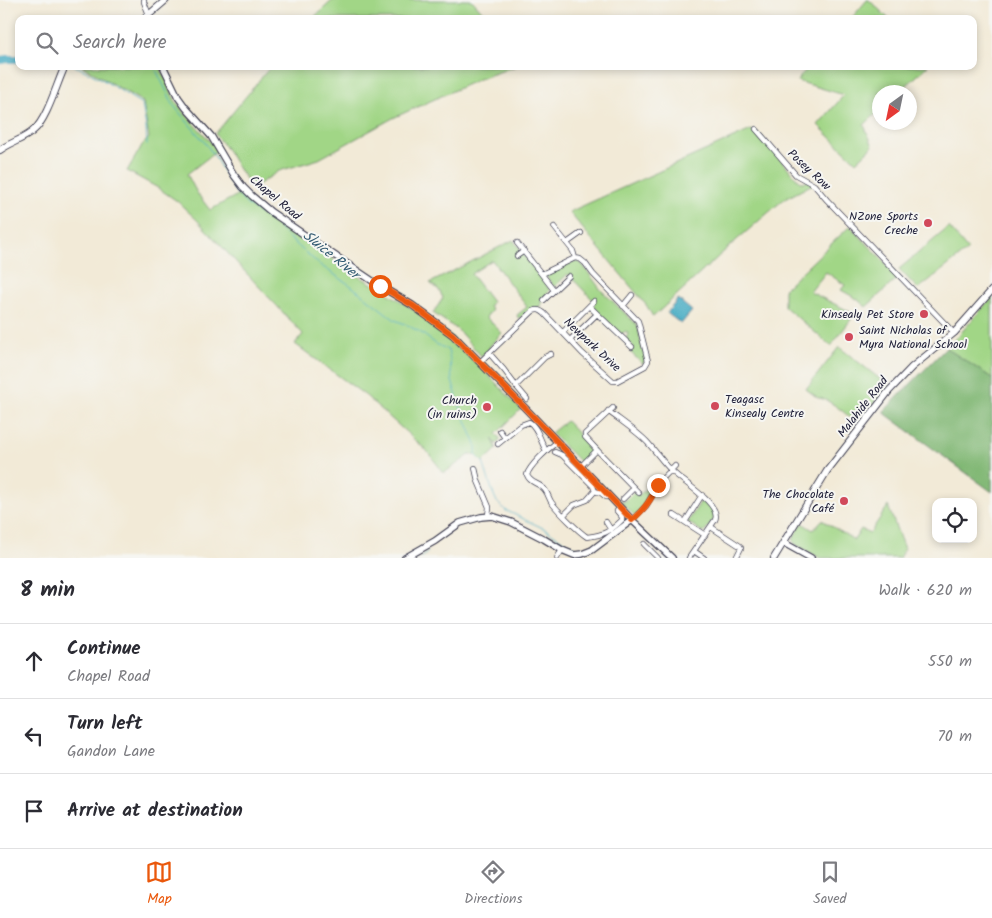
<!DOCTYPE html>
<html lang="en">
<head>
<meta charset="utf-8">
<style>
	:root { --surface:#fff; --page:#f2f2f3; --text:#2b2b33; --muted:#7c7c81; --line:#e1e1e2; --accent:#ea580c }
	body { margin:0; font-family:Kalam,sans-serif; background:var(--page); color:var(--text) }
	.controls { position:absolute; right:15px; bottom:15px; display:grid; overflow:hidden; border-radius:10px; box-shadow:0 2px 8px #0003 }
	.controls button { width:45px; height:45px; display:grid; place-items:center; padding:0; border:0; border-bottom:1px solid var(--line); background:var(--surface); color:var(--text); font:25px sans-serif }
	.compass { position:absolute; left:872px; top:85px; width:45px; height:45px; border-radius:50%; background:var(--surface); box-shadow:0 2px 8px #0003; rotate:213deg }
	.stop { position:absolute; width:15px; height:15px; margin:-11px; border:4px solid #ea580c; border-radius:50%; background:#fff }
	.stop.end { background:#ea580c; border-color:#fff; box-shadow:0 1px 5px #0008 }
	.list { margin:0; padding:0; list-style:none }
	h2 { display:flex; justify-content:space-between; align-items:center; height:65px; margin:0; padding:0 20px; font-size:21px }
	h2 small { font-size:16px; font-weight:400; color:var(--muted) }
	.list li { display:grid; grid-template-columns:32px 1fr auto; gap:15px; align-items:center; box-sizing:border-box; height:75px; padding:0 20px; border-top:1px solid var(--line) }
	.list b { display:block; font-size:19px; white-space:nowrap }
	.list p { margin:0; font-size:16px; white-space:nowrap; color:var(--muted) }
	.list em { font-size:16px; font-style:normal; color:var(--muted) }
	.icon { flex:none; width:28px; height:28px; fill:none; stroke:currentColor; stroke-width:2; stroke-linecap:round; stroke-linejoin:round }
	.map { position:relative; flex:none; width:992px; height:558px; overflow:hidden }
	.search { position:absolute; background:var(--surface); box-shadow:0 2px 8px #0003; left:15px; right:15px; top:15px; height:55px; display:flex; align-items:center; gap:12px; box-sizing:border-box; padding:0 18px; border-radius:10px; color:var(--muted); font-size:19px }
	.sheet { height:290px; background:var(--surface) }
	nav { display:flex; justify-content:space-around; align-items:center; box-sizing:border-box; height:70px; border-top:1px solid var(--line); background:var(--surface); font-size:14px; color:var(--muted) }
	nav a { display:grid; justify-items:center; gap:2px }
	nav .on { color:var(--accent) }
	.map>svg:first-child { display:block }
	.green { fill:#a1d686; stroke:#627c60 }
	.forest { fill:#80b773; stroke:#516c57 }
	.water { fill:#44abc3; stroke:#33667f }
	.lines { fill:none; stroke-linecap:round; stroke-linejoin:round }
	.stream { stroke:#44abc3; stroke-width:1 }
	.river { stroke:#44abc3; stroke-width:8 }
	.minor-casing { stroke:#414052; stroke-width:6 }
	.tertiary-casing { stroke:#414052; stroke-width:8 }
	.secondary-casing { stroke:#414052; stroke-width:8 }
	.minor { stroke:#fff; stroke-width:4.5 }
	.tertiary { stroke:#fff; stroke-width:5.5 }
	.secondary { stroke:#fff; stroke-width:6 }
	.route { stroke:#ea580c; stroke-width:6 }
	.poi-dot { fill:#d1495b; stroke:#f6f6f2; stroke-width:2 }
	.labels { text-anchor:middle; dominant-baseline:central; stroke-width:4; stroke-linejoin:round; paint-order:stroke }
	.street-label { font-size:12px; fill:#22223b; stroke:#f6f6f2 }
	.poi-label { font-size:12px; fill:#22223b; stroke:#f6f6f2; text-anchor:end }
	.water-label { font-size:14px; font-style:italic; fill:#305971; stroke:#f6f6f2 }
</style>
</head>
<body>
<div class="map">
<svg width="992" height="558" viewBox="0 0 992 558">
	<rect width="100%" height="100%" fill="#f6f6f2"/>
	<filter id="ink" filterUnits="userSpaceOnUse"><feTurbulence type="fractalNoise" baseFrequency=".02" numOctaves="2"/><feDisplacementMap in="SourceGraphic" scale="10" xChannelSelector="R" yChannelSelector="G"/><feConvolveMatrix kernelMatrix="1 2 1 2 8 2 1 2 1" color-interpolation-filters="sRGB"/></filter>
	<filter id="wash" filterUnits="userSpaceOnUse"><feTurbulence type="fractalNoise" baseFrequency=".0096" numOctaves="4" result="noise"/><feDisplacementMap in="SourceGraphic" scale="20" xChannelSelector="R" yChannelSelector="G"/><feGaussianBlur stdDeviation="1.12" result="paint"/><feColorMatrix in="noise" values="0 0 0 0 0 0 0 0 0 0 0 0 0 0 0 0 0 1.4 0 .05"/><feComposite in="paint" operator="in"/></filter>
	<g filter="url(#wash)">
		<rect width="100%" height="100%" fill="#f2ead7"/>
		<path class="green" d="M333,0H472L489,19H312Z
			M867,0H869L889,19H851Z
			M82,66H160L175,100L184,112L218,150L187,174L197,193L210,210L243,192L259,208L347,269L396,298L434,323L452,337L521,409L496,434L500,438L499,442L496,444L492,438L497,449L483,462L476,455L471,454L444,473L426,450L366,396L295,344L303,334L197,220L177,201L158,188L127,171L140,149L142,145L149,138L143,102Z
			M271,66H516L479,79L393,118L319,159L279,171L253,188L240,171L228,151L215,134Z
			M809,66H928L899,92H880L879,111L864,125L873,146L856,162L818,125L844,95L797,81Z
			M751,130L759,134L800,182L809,181L813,184L783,200L731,245L653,317L647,306L569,212Z
			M850,226L899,277L866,307L857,299L841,290L845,285L826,272L810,292L849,311L852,318L831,346L784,306V289Z
			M949,227L968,250L918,289L899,269Z
			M513,240L521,250L519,252L522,254L524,255L550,290L542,299L540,307L532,308L520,318H518L517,315L527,307L492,260L471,274L492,302L489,307L492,310L486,317L502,333L490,346L489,349L481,356L458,330L433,313L443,298L439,290L430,283Z
			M574,261L579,262L582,264L601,290L636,324L638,328L642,348L646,360L643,364L630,352L634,347L626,339L628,334L626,331L621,334L599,313L593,305L595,302L568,274L554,287L545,275Z
			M992,297V378L946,348L959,335Z
			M839,347L889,386L857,423C848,416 829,398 818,398L806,389Z
			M566,421L594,450L581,463L551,433Z
			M650,482L656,486L646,504L635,516L620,501L621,500L624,502L633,493H635L639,495L649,486Z
			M703,500L713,510L716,517L704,533L688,522L689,520L701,501Z
			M888,506L904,549L899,558H820L795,544C790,538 799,529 802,523L813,530L822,520L854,540L861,529L870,533Z"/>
		<path class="forest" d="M946,348L992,378V492L883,412Z"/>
		<path class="water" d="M678,299L692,311L681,324L667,313Z"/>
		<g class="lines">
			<path class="stream" d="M75,66L80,68L105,81L142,104L146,127L147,145
				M154,66L174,106L206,144L215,157L234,190L246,204L276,224L282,232L320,265L350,285L395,320L405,324L420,332L436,344L448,350L450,360L452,381L461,409L476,445V455L483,462L493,493L497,502L505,510L545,529L581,552
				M587,556L588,558
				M422,557L428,552"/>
			<path class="river" d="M0,60L8,59H19"/>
		</g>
	</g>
	<g filter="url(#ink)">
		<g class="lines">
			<g class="minor-casing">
				<path id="minor" d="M144,0V2L149,15
					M756,129L796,175L814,185L827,200L954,333
					M554,227L573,251L575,258
					M517,243L554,290
					M567,243L581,233
					M517,256L524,251
					M542,274L575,258
					M544,300L569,276
					M589,306L632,347
					M623,306L632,295
					M563,332L594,301
					M570,340L597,314
					M489,353L504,370L516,386L527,399
					M480,362L533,311C538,309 540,310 544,313L582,353L613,381H617L645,366L648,361L638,321L593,274L585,263L580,259L575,258
					M516,386L545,357L551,354
					M608,411C621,421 638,432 648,443C657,453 664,464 674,473C683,482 722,505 715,520L689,558
					M500,431L505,438
					M557,442C549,448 529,466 527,475C530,483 536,482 542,487C548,491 548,498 552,503C559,512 578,531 587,537C603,535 610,532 622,520V517L617,511
					M498,444L521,425L529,422C537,426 541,442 546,451
					M597,450L639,493
					M555,452L562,455L593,486L595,491L587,500L574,505L564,515
					M581,466L597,450L585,437V434L613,408
					M475,468L478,481L489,507L488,516
					M595,491L601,493L606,497
					M623,499L634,488
					M674,515L705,535
					M632,520L646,506L661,480L675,466
					M606,522L611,530
					M685,522L702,495
					M711,527L740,546L741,548L736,558
					M644,544L658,558
					M694,551L704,558
					M557,558L562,550"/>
			</g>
			<g class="tertiary-casing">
				<path id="tertiary" d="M163,66L178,97L186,108L211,136L234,175L243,187L252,196L271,212L331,253L380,286L412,305L453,335L527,410L632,520L672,558
					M784,543L811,558
					M405,558L435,541L460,523L481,517L492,516L511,522L544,539L562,550L574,555L582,554L592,550L632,520"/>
			</g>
			<g class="secondary-casing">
				<path id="secondary" d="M144,19L166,0
					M0,150C11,142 25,139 34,130C47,119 57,83 65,66
					M774,558L827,471L889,391L912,367L954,333L992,290"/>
			</g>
			<use href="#minor" class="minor"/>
			<use href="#tertiary" class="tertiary"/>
			<use href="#secondary" class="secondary"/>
		</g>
	</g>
	<g class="lines" filter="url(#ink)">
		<path class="route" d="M380,286L412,305L453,335L527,410L632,520C644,510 652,499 658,485"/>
	</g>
	<g class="poi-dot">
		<circle cx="928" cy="223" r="5"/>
		<circle cx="924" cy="314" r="5"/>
		<circle cx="849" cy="337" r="5"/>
		<circle cx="715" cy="406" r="5"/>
		<circle cx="487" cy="407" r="5"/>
		<circle cx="844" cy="501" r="5"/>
	</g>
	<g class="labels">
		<g class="street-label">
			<text transform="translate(809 170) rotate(43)">Posey Row</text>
			<text transform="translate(275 198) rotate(40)">Chapel Road</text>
			<text transform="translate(592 345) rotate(43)">Newpark Drive</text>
			<text transform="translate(863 407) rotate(-52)">Malahide Road</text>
		</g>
		<g class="poi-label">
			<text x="918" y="216">NZone Sports<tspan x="918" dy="14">Creche</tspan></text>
			<text x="914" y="314">Kinsealy Pet Store</text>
			<text x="859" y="330" text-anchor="start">Saint Nicholas of<tspan x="859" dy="14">Myra National School</tspan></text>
			<text x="725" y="399" text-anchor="start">Teagasc<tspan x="725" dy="14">Kinsealy Centre</tspan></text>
			<text x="477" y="400">Church<tspan x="477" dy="14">(in ruins)</tspan></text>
			<text x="834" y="494">The Chocolate<tspan x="834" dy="14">Café</tspan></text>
		</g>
		<g class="water-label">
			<text transform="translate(331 255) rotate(39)">Sluice River</text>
		</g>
	</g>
</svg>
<div class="controls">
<button><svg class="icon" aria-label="locate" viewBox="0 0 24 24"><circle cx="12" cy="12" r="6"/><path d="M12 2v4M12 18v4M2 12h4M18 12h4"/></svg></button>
</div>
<svg class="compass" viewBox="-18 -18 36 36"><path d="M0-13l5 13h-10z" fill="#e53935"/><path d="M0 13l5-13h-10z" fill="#7c7c81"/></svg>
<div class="stop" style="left:380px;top:286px"></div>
<div class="stop end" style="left:658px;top:485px"></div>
<div class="search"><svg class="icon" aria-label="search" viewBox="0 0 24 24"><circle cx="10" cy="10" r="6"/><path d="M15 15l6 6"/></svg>Search here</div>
</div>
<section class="sheet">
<h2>8 min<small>Walk · 620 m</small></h2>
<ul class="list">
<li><svg class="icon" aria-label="ahead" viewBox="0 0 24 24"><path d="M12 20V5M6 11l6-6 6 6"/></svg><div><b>Continue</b><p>Chapel Road</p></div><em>550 m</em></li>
<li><svg class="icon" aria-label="left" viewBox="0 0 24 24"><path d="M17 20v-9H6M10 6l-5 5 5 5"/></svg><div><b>Turn left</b><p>Gandon Lane</p></div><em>70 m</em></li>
<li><svg class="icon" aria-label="arrive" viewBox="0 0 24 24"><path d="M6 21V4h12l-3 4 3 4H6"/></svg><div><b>Arrive at destination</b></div></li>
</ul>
</section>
<nav>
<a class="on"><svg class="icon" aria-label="map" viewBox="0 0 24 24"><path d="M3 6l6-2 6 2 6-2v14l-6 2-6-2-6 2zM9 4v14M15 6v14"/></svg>Map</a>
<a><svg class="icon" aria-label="directions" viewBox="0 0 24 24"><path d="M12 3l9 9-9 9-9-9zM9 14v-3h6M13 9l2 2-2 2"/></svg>Directions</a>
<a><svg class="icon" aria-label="saved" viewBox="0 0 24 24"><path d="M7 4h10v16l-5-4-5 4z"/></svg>Saved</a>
</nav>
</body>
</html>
